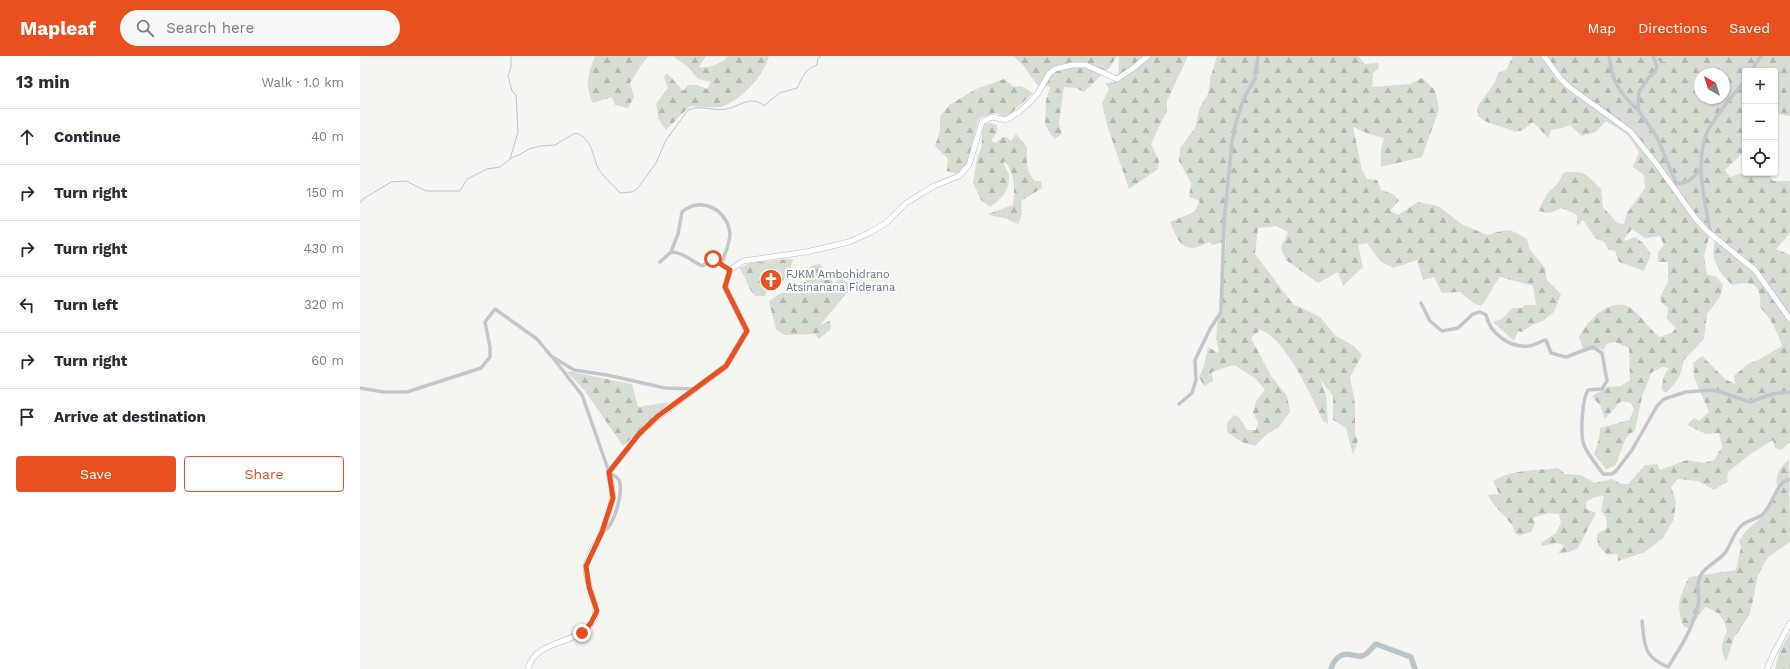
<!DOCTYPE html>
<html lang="en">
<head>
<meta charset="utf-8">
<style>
	:root { --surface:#fff; --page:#f7f7f7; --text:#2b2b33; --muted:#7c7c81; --line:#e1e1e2; --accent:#e8501f }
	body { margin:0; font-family:"Work Sans",sans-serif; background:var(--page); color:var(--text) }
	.controls { position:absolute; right:12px; top:12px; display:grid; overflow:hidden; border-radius:4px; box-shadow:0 1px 3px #0004 }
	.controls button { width:36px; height:36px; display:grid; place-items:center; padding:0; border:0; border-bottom:1px solid var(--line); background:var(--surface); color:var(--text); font:20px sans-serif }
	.compass { position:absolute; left:1334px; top:12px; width:36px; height:36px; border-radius:50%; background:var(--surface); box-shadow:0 1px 3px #0004; rotate:321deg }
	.stop { position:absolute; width:12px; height:12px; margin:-9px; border:3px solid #e8501f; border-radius:50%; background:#fff }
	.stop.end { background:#e8501f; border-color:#fff; box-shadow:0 1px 4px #0008 }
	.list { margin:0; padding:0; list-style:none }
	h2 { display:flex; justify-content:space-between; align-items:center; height:52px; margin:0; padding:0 16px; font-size:17px }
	h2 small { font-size:13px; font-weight:400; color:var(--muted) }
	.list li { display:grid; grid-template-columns:26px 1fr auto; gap:12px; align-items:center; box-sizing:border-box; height:56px; padding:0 16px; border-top:1px solid var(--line) }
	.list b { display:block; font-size:15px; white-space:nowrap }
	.list em { font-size:13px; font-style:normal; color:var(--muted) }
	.actions { display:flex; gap:8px; padding:12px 16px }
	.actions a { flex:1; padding:9px 0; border:1px solid var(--accent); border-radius:4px; text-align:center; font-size:14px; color:var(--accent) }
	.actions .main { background:var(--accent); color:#fff }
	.icon { flex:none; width:22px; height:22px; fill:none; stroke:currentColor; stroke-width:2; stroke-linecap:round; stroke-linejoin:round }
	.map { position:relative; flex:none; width:1430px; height:613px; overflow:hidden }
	header { display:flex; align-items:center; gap:24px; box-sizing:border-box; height:56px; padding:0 20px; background:var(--accent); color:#fff }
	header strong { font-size:19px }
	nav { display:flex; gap:22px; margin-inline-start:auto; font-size:14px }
	.search { width:280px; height:36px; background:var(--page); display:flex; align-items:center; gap:10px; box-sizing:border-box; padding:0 14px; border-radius:22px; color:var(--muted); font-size:15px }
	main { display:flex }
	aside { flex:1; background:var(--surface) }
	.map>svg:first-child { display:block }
	.forest { fill:url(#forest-firs); fill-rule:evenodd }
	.cemetery { fill:url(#cemetery-stones) }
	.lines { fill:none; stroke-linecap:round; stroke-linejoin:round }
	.stream { stroke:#bac5ca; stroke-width:1 }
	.river { stroke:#bac5ca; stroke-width:5.5 }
	.secondary-casing { stroke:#b5babf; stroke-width:6 }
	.street { stroke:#c3c7ca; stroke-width:3.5 }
	.secondary { stroke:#fff; stroke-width:5 }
	.route { stroke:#e8501f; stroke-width:5 }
	.labels { text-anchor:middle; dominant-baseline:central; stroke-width:4; stroke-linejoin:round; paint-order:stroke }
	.poi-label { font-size:11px; fill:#637584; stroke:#fff; text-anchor:start }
</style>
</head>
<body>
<header>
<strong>Mapleaf</strong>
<div class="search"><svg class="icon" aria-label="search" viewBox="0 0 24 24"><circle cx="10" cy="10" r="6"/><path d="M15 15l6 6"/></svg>Search here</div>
<nav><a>Map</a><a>Directions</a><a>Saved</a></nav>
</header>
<main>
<aside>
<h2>13 min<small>Walk · 1.0 km</small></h2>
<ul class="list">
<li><svg class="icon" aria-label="ahead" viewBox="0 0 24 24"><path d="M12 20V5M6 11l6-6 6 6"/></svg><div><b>Continue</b></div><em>40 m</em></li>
<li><svg class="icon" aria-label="right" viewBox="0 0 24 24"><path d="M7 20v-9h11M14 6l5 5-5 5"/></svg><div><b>Turn right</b></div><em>150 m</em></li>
<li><svg class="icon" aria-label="right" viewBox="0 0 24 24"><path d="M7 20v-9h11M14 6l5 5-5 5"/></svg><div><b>Turn right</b></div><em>430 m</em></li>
<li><svg class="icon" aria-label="left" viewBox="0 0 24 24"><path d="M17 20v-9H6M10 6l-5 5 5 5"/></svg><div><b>Turn left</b></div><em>320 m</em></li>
<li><svg class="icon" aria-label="right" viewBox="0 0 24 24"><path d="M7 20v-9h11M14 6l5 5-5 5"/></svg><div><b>Turn right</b></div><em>60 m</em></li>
<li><svg class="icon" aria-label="arrive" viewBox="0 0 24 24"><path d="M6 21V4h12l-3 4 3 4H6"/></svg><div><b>Arrive at destination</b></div></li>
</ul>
<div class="actions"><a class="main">Save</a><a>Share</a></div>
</aside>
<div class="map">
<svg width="1430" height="613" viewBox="0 0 1430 613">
	<defs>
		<pattern id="forest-firs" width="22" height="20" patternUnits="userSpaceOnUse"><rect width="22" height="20" fill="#d6ddd3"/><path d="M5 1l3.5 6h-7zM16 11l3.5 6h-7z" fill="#b1b8b1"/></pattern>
		<pattern id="cemetery-stones" width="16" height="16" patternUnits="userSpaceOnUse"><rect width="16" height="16" fill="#d6ddd3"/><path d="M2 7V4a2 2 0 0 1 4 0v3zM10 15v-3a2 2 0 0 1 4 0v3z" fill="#b1b8b1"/></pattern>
	</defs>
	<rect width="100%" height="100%" fill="#f5f6f2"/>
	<path class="forest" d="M235,0H289L281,9L270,27L274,41L268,52L255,49L252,41L233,47C224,28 228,19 235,0Z
		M315,0H346L339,11C346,13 364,7 368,0H409C404,19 383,42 364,50C356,53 340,50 330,50L306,74L299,64L296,48L308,32L304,21L307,17L323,35L328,29H337L347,33L351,26L338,23L328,11L314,1Z
		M653,0H757L750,11L724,36L716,32L704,31L699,67L702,78L694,83L685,69L686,44L690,31L677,29L663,9Z
		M759,0H828L807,45V54L791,88L799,105L798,113L769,133L748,72L742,47L749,33L745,27L758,26Z
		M857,0H998L1005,8L1018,7L1019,12L1013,17L1012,31L1050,28L1062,22L1075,34L1079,53L1062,101L1021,111V92L1024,82L1009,78L993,71L1002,114L1007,123L1017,124L1021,134L1033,138L1039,144L1030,155L1038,159L1058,146L1078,150L1103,169L1128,179C1147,173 1150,172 1167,183L1169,192L1185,212L1187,224L1201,238L1194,256L1183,265L1172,269L1162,276L1158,275L1154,285L1133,266L1142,263L1152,252H1162L1165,249H1176L1173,230L1140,221C1132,231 1129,241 1121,250L1113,247L1100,236L1082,237L1074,221L1063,224L1057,204L1033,212L1020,205L1007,187L998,189L1003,211L983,230L978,216L958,227L926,204L921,192L928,176L916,170L898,172L895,198L933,248L960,261L976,280L994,290L1002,299L990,321L995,348V378L998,384L993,399L986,372L973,364V340L960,323L966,340L968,368L963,365C953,343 924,280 900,274L891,282L911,320L927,340L930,356L919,371L906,379L895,390L882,386L867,376V367L874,359L879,361L887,374H896L898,366L893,357L896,345L905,334L896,323L874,309L852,316L853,325L844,330L839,321L844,310L848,291L858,297L859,293L856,283L857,270L866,185L853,189L849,186C825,199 819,189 810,166L834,156L840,145L829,141L831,127L819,105L820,92L835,72L840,51L848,38L851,20Z
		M1153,0H1430V60L1415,58V15H1385V95L1365,114L1370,121L1385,116L1408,117L1413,125H1430V177L1416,193L1430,199V386L1421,394L1415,392L1413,384L1389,399L1368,416L1367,426L1354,434L1338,425L1318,423L1311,431L1316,445L1314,463L1303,482L1285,496L1258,505L1257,498L1247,499L1238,489L1237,478L1247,472L1246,461L1241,455L1244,440L1235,441L1226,446V453L1236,457L1218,492L1209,496L1198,497L1204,489L1196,487L1182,490L1181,487L1196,477L1201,467L1199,458L1188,457L1173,462L1175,468L1171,476L1159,480L1155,477C1153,464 1134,453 1128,439L1139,438L1133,425C1151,413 1177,415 1198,412L1205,418L1221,419L1235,427L1252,423L1261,428H1268L1285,409L1297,408L1300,414L1327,404L1344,407L1354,404L1362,391L1359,377L1346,378L1327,369L1334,362L1339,365L1349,356L1334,321L1333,307L1342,300L1365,323L1375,328L1374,320L1388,308L1398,304L1422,290C1417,275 1411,263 1400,251C1402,229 1393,224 1372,229C1360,217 1349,203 1355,185L1349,181L1344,200L1347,219L1356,220L1363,229L1360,241L1347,258L1344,283L1323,305C1322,319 1317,326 1306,337L1301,333L1304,320L1309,312L1302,311L1291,317L1282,341L1275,374L1266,382L1255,410L1246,413L1234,398L1239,383L1240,372L1269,364L1274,354L1271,347L1261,345L1245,363L1241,351L1232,340L1248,331L1261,330L1270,324L1269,292L1255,286L1246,288L1244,294L1232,290L1223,293L1219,281C1227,265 1251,239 1271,252C1280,259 1290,273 1299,281L1312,277L1316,272L1307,263L1308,252L1302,247L1300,241L1308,226V206H1298V197L1304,189L1300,180L1285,182L1272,173L1264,183L1265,185L1275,181L1283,187L1291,198L1284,215L1259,206L1255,195L1249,194L1244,186L1235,182L1223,164L1217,170V159L1202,152L1189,157L1178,155L1187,138L1198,127L1203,117C1225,113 1226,119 1241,133L1243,151L1257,167L1264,168L1267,157L1285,132L1284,119L1273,111L1279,96L1268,79L1246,65L1236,76L1222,80L1210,69L1202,72L1191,74L1188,82L1173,66L1163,74L1155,76C1142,69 1129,70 1118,60L1117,51L1135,26L1138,17L1146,14ZM1340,18H1364V42H1340Z
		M644,23L654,31L661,30L673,37L646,62L636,57L619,62L607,107L599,118L587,115L588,103L575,90L580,75V60L589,49L616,33Z
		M631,67L637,69V76L631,85L636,87L642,81H646L651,85L656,78L667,91C667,107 665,113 675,125H681L682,132L661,145L662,156L659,168C654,167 652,165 647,163C640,160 635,162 628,158L653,149C655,135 655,115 644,105C643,111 647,113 649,119C651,134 640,144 630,151L621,144L613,127L617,103L622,89V69Z
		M427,203H433C430,217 425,224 414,233H407L405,240H395C386,230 387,222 379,212L390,207Z
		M460,208L474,227L482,222L487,227L494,225L493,230L460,269L470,265L471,273L459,283L455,278L425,279L416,274L409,245L421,237L436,236L445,227L447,215L452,209Z
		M206,315L272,328L278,351L309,346L263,390L225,335Z
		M1429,403L1430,486L1408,501L1398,519L1390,558L1374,582L1366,606C1360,593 1361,587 1367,575C1364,561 1358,555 1345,551L1330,572L1324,571C1315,551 1320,539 1329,521L1376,514L1381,491L1379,485L1385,476L1406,457L1418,435C1414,421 1418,413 1429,403Z
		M1430,577V613H1415L1420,594Z"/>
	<path class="cemetery" d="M1295,0H1315V1L1311,6C1304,6 1298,7 1295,0Z"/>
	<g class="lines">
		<path class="stream" d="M150,103L158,76L156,39L152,35L148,20L151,11V0
			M0,147L3,143L31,126L46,125L66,135H100L107,123L127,113L140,111L153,101L159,99L169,93L180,90L195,89L215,77C230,80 233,98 237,110C241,119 253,129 260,137L272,136L277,133L296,107L306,84L328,54C340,48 354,56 366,53C380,51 390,38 404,50L419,37L437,32C442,22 445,13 457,9L458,2L461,0"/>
		<path class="river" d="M971,613C974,603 981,596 992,599C996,599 998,601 1002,600C1008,599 1011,592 1016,588L1051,601L1055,613"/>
		<g class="secondary-casing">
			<path id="secondary" d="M1184,0L1200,22L1209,31L1270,75L1298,110L1336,163L1347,175L1395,214L1430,263
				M168,613C176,583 214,590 232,567C243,552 225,530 226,511C227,501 236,488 241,478C245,468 251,454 252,443C254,435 250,424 249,416L279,378L298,361L366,310L387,275L365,231L370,214L383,205L446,196L489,186L509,177L526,167L545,148L564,136L574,130L599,120L609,109L622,66L632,61L646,64L659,56L670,46L678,37L689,18L695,13L712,9H726L757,23L772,13L788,0
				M1407,613L1414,597L1430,567"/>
		</g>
		<path class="street" d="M1249,0C1252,25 1259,37 1278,54
			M1293,0L1297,11L1295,16L1289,21L1279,36L1278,54L1297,81L1316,127L1314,132
			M1391,15L1401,0
			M1316,127C1327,129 1336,120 1341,111
			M1351,178C1345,148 1334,103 1348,74C1358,56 1373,40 1385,24
			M311,196L318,178L322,156C341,139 368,154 370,178C370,187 364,200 361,209
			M300,206L311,196C323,196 331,205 342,210L353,203L370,214
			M1061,247L1070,265L1082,275L1098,272L1113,258L1120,256L1126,259C1130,277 1149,292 1168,290C1175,290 1180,285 1186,284L1191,297L1206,301L1233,291L1242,297L1247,325L1242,333L1228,334C1222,343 1220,379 1224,389C1228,399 1237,409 1243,418H1252L1256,415L1272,394L1297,350L1304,343L1326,336L1352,334L1361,336L1390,346L1412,338L1430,336
			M193,302L222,339L249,416C252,419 257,420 259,424C264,435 254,472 242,476
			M0,332L24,336H47L121,312L130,301V291L125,266L135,253L177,283L191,300L214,314L247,319L305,332L335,333
			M819,348L832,337L836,324L835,304L850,273L861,256L864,167L872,86L876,66L884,42L895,23L898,0
			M1282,565C1285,591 1283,600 1308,611C1321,591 1333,572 1338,549C1341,538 1334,528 1342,517C1348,509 1358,505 1365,497C1372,487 1373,477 1382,469C1388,464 1398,463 1403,458C1414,447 1415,427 1430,423"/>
		<use href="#secondary" class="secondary"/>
	</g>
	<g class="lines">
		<path class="route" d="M222,577L231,567L237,555L229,531L226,510L242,476L253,442L249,416L279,378L298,360L366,310L387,275L365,231L370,214L353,203"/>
	</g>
	<defs>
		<g id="church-disc" transform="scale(1.15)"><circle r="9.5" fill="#e8501f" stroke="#fff"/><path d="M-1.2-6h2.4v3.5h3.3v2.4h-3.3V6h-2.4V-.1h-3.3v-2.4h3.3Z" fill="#fff"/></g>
	</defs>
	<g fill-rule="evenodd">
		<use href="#church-disc" x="411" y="224"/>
	</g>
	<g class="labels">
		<g class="poi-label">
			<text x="426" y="218">FJKM Ambohidrano<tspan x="426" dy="13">Atsinanana Fiderana</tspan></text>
		</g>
	</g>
</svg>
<div class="controls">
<button>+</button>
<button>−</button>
<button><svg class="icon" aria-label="locate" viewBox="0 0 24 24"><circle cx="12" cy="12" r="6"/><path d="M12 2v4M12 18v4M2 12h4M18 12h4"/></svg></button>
</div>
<svg class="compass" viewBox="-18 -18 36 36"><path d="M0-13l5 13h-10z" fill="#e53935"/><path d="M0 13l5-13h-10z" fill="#7c7c81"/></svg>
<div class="stop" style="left:353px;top:203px"></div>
<div class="stop end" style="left:222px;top:577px"></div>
</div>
</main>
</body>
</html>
